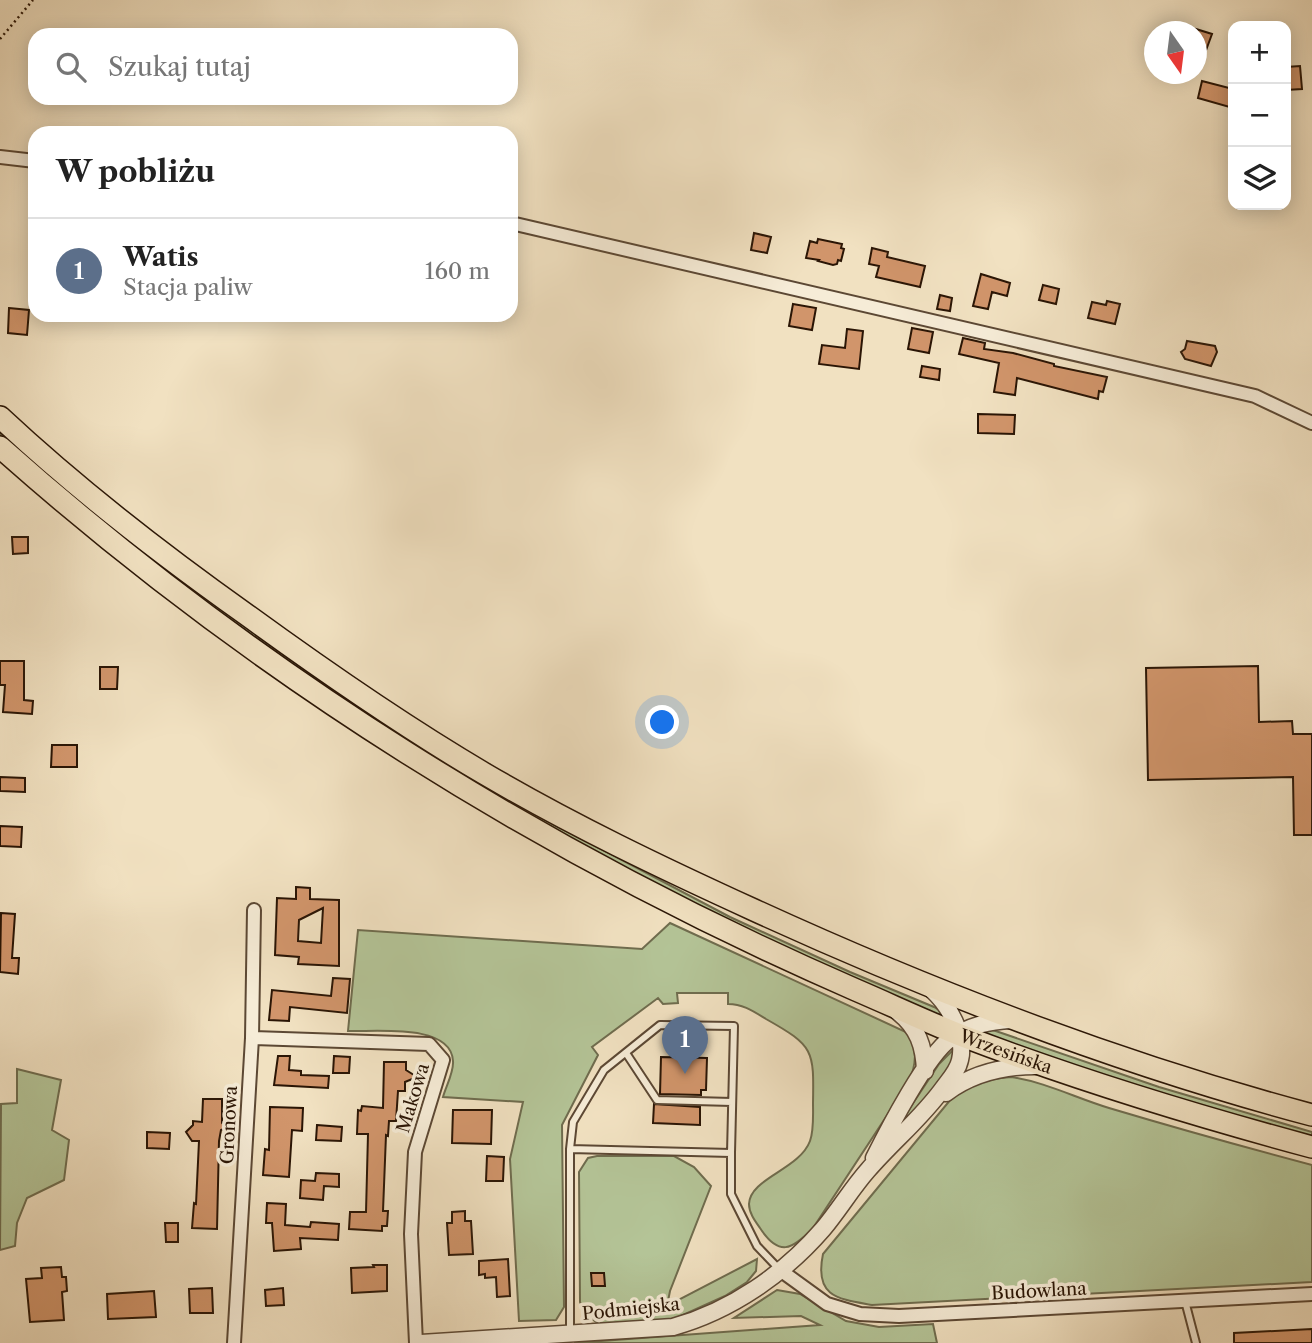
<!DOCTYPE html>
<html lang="pl">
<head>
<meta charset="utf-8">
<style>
	:root { --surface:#fff; --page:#f6f6f6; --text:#222; --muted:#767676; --line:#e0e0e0; --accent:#b45309 }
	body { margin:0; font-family:"Libre Caslon Text",serif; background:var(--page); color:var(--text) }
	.controls { position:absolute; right:21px; top:21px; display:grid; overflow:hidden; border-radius:14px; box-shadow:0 4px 18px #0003 }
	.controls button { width:63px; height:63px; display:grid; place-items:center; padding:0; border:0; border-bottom:2px solid var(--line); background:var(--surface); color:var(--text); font:35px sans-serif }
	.compass { position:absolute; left:1144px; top:21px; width:63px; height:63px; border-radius:50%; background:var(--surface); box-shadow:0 4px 18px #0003; rotate:166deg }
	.you { position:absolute; left:663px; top:723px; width:24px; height:24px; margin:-18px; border:5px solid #fff; border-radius:50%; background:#1a73e8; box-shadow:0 0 0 10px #1a73e833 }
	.badge { display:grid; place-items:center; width:46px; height:46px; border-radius:50%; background:var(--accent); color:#fff; font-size:23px; font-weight:700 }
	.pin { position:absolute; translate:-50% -58px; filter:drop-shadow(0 2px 4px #0008) }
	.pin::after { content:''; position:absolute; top:37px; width:24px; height:21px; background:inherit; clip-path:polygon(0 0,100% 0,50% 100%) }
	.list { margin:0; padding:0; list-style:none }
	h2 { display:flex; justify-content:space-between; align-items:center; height:91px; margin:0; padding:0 28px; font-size:30px }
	h2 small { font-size:23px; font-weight:400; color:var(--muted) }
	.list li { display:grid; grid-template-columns:46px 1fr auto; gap:21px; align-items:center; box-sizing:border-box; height:105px; padding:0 28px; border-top:2px solid var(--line) }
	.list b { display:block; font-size:26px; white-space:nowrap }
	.list p { margin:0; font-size:23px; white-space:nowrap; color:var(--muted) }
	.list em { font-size:23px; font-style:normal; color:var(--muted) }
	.icon { flex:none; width:38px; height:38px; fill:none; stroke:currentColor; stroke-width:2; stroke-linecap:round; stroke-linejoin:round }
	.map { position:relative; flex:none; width:1312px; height:1343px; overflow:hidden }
	.search { position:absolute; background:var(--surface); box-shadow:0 4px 18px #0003; left:28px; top:28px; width:490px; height:77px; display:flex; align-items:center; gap:18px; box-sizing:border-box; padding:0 24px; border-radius:21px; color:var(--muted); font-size:26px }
	.panel { position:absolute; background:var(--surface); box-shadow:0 4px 18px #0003; left:28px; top:126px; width:490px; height:196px; border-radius:21px }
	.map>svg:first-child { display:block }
	.green { fill:#b4c497; stroke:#6f6c4e; stroke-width:2 }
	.building { fill:#d1956b; stroke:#2a1505; stroke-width:2; fill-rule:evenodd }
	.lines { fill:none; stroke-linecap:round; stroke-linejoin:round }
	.service-casing { stroke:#5c4834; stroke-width:10 }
	.minor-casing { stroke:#5c4834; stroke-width:16 }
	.tertiary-casing { stroke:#5c4834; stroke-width:19 }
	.primary-casing { stroke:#2a1505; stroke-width:24 }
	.path { stroke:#2a1505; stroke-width:2.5; stroke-dasharray:2 3.5; stroke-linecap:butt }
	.service { stroke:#f6ecd7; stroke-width:6 }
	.minor { stroke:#f6ecd7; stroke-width:12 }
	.tertiary { stroke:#f6ecd7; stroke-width:16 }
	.primary { stroke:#f1e1c1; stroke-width:21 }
	.labels { text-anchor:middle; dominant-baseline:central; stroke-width:7; stroke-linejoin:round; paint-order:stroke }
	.street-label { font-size:18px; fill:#2a1505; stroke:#f6ecd7 }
</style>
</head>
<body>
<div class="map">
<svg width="1312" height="1343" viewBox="0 0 1312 1343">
	<rect width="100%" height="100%" fill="#f1e1c1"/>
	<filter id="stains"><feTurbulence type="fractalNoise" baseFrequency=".00286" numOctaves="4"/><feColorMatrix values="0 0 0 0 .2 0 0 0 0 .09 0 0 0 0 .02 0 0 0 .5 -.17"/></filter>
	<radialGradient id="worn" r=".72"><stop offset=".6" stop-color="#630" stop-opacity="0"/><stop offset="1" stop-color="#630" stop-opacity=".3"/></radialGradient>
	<path class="green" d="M0,427L544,819L730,917L850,972L934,1007L939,1010L941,1016C816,962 692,907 573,841C369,725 177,590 0,435Z
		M670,923L908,1033C918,1049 916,1065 909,1082L813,1228C792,1250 779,1257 760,1228C755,1221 749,1213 749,1204C750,1178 799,1170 810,1141C814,1130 813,1115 813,1103C814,1050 814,1046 766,1019C753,1011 743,1004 728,1004V993H677L678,1003L663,1004L658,998L592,1047L598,1055L562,1125L564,1307L556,1320L519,1321L510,1159L523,1102L443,1097C446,1086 454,1072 453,1061C451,1023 376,1032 348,1031L358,930L642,949Z
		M987,1028L1159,1087L1312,1132V1139L1195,1107L978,1032Z
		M952,1051L955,1057L945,1077L890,1138L939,1064Z
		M17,1069L61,1080L52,1130L69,1140L64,1180L27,1198L17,1223L15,1246L0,1250L1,1104L17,1103Z
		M1011,1077C1045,1082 1076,1098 1109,1108C1176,1128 1244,1147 1312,1165V1282L872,1305C838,1299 814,1297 823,1254L951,1099C974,1083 984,1079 1011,1077Z
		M597,1156H674L694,1167L711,1186L670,1291L667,1306L757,1259L756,1271L747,1282L725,1296L672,1320L599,1324L585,1314L580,1302L579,1172L588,1158Z
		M777,1290L800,1294L846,1321L879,1327L933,1324L937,1343H574L820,1325L801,1316L734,1318Z"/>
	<path class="building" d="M1196,29L1212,34L1198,72H1196Z
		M1300,66L1302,89L1286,90V67Z
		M1202,81L1233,89V108L1198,98Z
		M754,233L771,237L767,253L751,250Z
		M818,239L842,244L841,248L844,249L841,261L838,260L837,264L833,265L818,261L819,260L806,258L810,241L817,243Z
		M872,248L888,252L887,257L925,266L920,287L876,277L879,266L869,264Z
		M981,274L1010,283L1007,296L992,292L988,309L973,306Z
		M1043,285L1059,289L1056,304L1039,300Z
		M940,295L952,298L950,311L937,309Z
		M1107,301L1120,304L1115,324L1088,318L1092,302L1106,305Z
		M793,304L816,308L812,330L789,326Z
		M9,308L29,310L27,335L8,333Z
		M912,328L933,332L929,353L908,349Z
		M847,329L863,331L859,369L819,364L822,345L845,348Z
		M963,338L985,343L984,349L1013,353L1054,364V366L1107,377L1103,392L1099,391L1098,399L1017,378L1015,395L994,392L999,363L959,354Z
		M1187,341L1215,346L1217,352L1211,366L1185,359L1181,352L1185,349Z
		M922,366L940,369L939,380L920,377Z
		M978,414L1015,415L1014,434L978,433Z
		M12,537H28V553L13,554Z
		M0,661H24V700L33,701L32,714L3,712L5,685H0Z
		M1258,666L1259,722L1292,721L1293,734H1312V835H1294L1293,777L1148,780L1146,668Z
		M100,667H118L117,689H100Z
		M52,745H77V767H51Z
		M0,777L25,778V792L0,791Z
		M0,826L22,827L21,847L0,846Z
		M296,887L310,888V899L339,900V966L298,964L299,957L275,955L277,898L296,899ZM323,908L321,943L298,941L299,920Z
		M1,913L15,914L12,958H19L18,974L0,972Z
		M333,978L350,979L347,1013L290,1007L289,1021L269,1020L272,990L331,996Z
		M278,1056H290L289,1070L301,1071V1075L329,1076L328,1088L274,1085Z
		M334,1056L350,1057L349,1073H333Z
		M661,1057L707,1058L706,1090H701V1095L660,1094Z
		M384,1062H406V1070L417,1077L405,1082V1091H398L396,1121H389L388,1136L386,1135L383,1211H388L387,1226H382V1231L349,1229L350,1212H366L368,1134H357L358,1110L361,1111L362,1106L383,1108Z
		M203,1099H222V1123L226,1128L221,1130L219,1141L217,1229L192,1228L194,1203L196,1204L199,1141H192L186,1132L193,1125V1121L202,1122Z
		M654,1104L700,1107V1125L653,1123Z
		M270,1107L303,1108L302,1131L292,1130L289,1177L263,1175L265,1149L269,1150Z
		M453,1110H492L491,1144L452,1143Z
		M317,1125L342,1127L341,1141L316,1140Z
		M147,1132L170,1133L169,1149L147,1148Z
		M487,1156L504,1157L503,1181H486Z
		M316,1173L339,1174V1187L324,1186L323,1200L300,1198L301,1180L315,1181Z
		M267,1203L286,1204L285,1225L310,1227L311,1222L339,1224L338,1240L300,1238L301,1249L274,1251L272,1223H266Z
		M465,1211V1221H471L473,1254L449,1255L447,1223H452V1212Z
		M165,1223H178V1242H166Z
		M508,1259L510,1296L497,1297L496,1277L485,1278V1274L479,1275V1261Z
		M373,1265H387V1291L352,1293L351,1268L374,1267Z
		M61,1267L62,1277H66L67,1291L62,1292L64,1320L30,1322L26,1279L42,1278L41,1268Z
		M591,1273H604L605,1286H592Z
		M212,1288L213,1313H190L189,1289Z
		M283,1288L284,1305L266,1306L265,1290Z
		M154,1291L156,1317L108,1319L107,1294Z
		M1312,1329V1343H1234V1333Z"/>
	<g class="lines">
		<g class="service-casing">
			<path id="service" d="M626,1053L657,1100L732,1102
				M570,1149L573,1122L604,1070L660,1025L734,1026L731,1153
				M1185,1301L1196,1343
				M570,1333V1149L731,1153V1194L757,1246L778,1268"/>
		</g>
		<g class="minor-casing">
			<path id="minor" d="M0,157L35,161
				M511,223L1255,396L1312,423
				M252,1038L429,1044L443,1060L415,1152L411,1234L416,1343
				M780,1270L827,1304L860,1314L899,1316L1312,1294
				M234,1343L252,1038L254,910"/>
		</g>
		<g class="tertiary-casing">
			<path id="tertiary" d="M898,1012C918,1028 924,1046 925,1071
				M946,1093C973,1073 1003,1066 1036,1066
				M874,1158C888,1130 927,1055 950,1039C970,1025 989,1021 1012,1020
				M421,1343L673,1327C731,1311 784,1274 823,1229C839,1210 852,1188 868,1170C893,1141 922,1118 944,1087C950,1079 958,1070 960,1060C966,1035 949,1005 931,989"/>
		</g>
		<g class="primary-casing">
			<g id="primary">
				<path d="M0,417C77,489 161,554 247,615C324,671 403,726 485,774C572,825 662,868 754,910C935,993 1120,1064 1312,1115"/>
				<path id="s1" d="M0,447C254,673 545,855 856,990C891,1005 925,1021 960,1035C1075,1079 1193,1115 1312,1147"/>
			</g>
		</g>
		<path class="path" d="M0,39L33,0"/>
		<use href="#service" class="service"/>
		<use href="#minor" class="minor"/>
		<use href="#tertiary" class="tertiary"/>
		<use href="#primary" class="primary"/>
	</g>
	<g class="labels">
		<g class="street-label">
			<text stroke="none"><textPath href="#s1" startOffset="1180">Wrzesińska</textPath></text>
			<text transform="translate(413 1098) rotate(-73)">Makowa</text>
			<text transform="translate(229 1125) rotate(-87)">Gronowa</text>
			<text transform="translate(1039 1291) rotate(-3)">Budowlana</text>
			<text transform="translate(631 1309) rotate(-6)">Podmiejska</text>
		</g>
	</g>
	<rect width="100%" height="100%" filter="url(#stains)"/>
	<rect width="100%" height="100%" fill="url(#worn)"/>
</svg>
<div class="controls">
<button>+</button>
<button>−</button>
<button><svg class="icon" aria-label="layers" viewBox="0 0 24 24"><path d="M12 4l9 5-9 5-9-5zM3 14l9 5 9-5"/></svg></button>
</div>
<svg class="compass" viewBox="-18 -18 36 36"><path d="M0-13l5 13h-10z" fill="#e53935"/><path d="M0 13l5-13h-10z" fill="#767676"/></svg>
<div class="you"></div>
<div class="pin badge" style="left:685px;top:1074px;background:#5c6f8a">1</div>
<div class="search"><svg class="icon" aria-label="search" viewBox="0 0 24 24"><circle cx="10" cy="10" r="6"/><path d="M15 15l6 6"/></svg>Szukaj tutaj</div>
<section class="panel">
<h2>W pobliżu<small></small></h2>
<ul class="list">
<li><span class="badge" style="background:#5c6f8a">1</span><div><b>Watis</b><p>Stacja paliw</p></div><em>160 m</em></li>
</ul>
</section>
</div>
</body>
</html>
